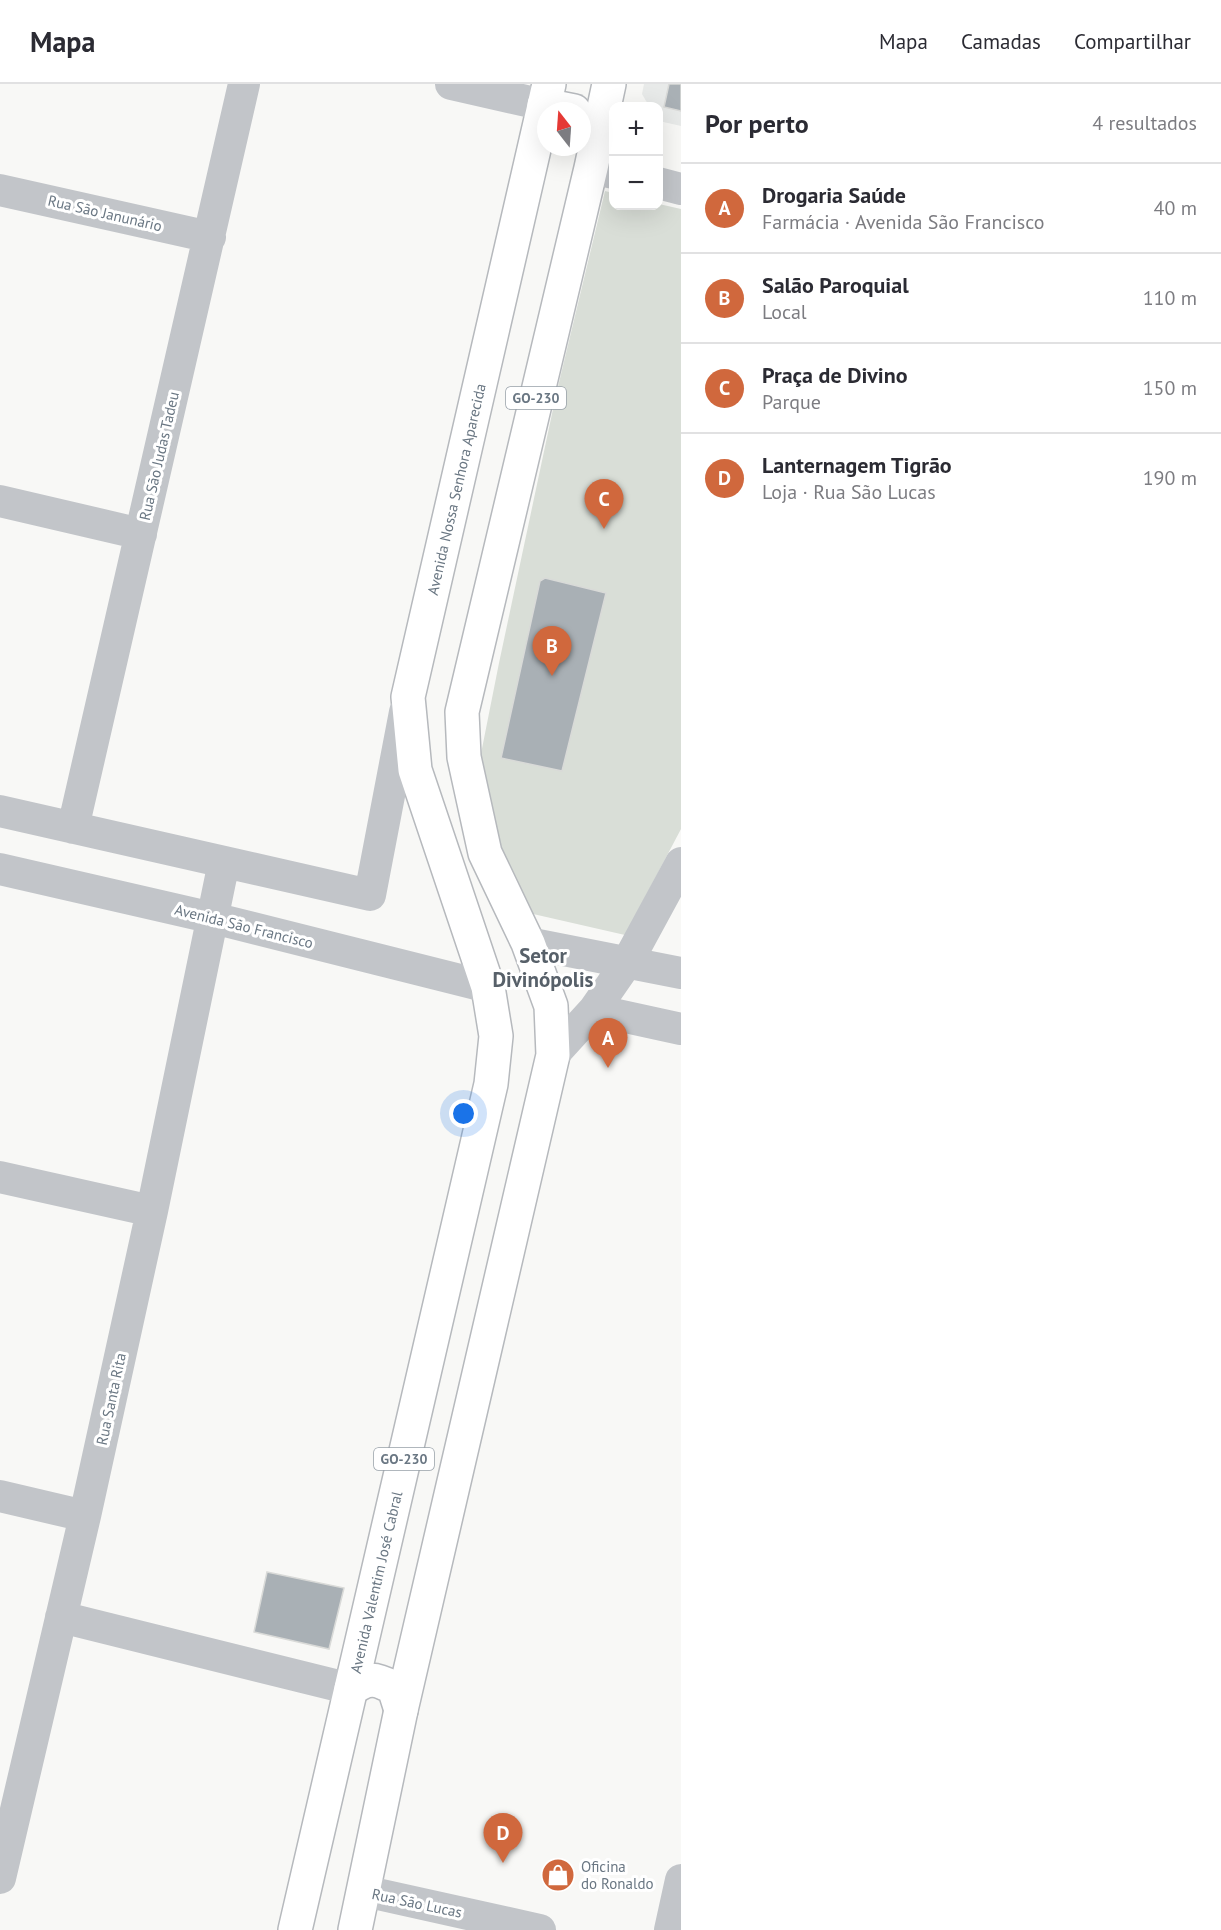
<!DOCTYPE html>
<html lang="pt">
<head>
<meta charset="utf-8">
<style>
	:root { --surface:#fff; --page:#f7f7f7; --text:#2b2b33; --muted:#7c7c81; --line:#e1e1e2; --accent:#d0683d }
	body { margin:0; font-family:"PT Sans",sans-serif; background:var(--page); color:var(--text) }
	.controls { position:absolute; right:18px; top:18px; display:grid; overflow:hidden; border-radius:12px; box-shadow:0 6px 24px #0002 }
	.controls button { width:54px; height:54px; display:grid; place-items:center; padding:0; border:0; border-bottom:2px solid var(--line); background:var(--surface); color:var(--text); font:30px sans-serif }
	.compass { position:absolute; left:537px; top:18px; width:54px; height:54px; border-radius:50%; background:var(--surface); box-shadow:0 6px 24px #0002; rotate:343deg }
	.you { position:absolute; left:464px; top:1030px; width:21px; height:21px; margin:-15px; border:4px solid #fff; border-radius:50%; background:#1a73e8; box-shadow:0 0 0 9px #1a73e833 }
	.badge { display:grid; place-items:center; width:39px; height:39px; border-radius:50%; background:var(--accent); color:#fff; font-size:20px; font-weight:700 }
	.pin { position:absolute; translate:-50% -50px; filter:drop-shadow(0 2px 3px #0008) }
	.pin::after { content:''; position:absolute; top:32px; width:21px; height:18px; background:inherit; clip-path:polygon(0 0,100% 0,50% 100%) }
	.list { margin:0; padding:0; list-style:none }
	h2 { display:flex; justify-content:space-between; align-items:center; height:78px; margin:0; padding:0 24px; font-size:26px }
	h2 small { font-size:20px; font-weight:400; color:var(--muted) }
	.list li { display:grid; grid-template-columns:39px 1fr auto; gap:18px; align-items:center; box-sizing:border-box; height:90px; padding:0 24px; border-top:2px solid var(--line) }
	.list b { display:block; font-size:22px; white-space:nowrap }
	.list p { margin:0; font-size:20px; white-space:nowrap; color:var(--muted) }
	.list em { font-size:20px; font-style:normal; color:var(--muted) }
	.map { position:relative; flex:none; width:681px; height:1846px; overflow:hidden }
	header { display:flex; align-items:center; gap:36px; box-sizing:border-box; height:84px; padding:0 30px; background:var(--surface); border-bottom:2px solid var(--line) }
	header strong { font-size:28px }
	nav { display:flex; gap:33px; margin-inline-start:auto; font-size:21px }
	main { display:flex }
	aside { flex:1; background:var(--surface) }
	.map>svg:first-child { display:block }
	.built { fill:#e8eae9 }
	.green { fill:#d9ded7 }
	.building { fill:#a9b0b5; stroke:#d9dad8; stroke-width:1.5 }
	.lines { fill:none; stroke-linecap:round; stroke-linejoin:round }
	.primary-casing { stroke:#b6b9bd; stroke-width:36 }
	.street { stroke:#c2c5c9; stroke-width:32 }
	.primary { stroke:#fff; stroke-width:33 }
	.labels { text-anchor:middle; dominant-baseline:central; stroke-width:6; stroke-linejoin:round; paint-order:stroke }
	.shield { fill:#fff; stroke:#97a0a8; stroke-width:1.5 }
	.shield-label { font-size:14px; font-weight:bold; fill:#6a7783 }
	.street-label { font-size:15px; fill:#6a7783; stroke:#fff }
	.poi-label { font-size:15px; fill:#6a7783; stroke:#fff; text-anchor:start }
	.district-label { font-size:21px; font-weight:bold; fill:#576069; stroke:#fff }
</style>
</head>
<body>
<header>
<strong>Mapa</strong>
<nav><a>Mapa</a><a>Camadas</a><a>Compartilhar</a></nav>
</header>
<main>
<div class="map">
<svg width="681" height="1846" viewBox="0 0 681 1846">
	<rect width="100%" height="100%" fill="#f8f8f6"/>
	<path class="built" d="M644,0H681V42L659,37L658,22H649L642,10Z"/>
	<path class="green" d="M605,107L613,109L614,122H658L659,120L681,125V745L625,851L490,820L468,735L499,579L556,311Z"/>
	<path class="building" d="M669,0H681V27L664,23Z
		M545,494L606,509L562,687L501,674L540,497Z
		M267,1488L344,1504L329,1565L254,1548Z"/>
	<g class="lines">
		<g class="primary-casing">
			<g id="primary">
				<path d="M544,21L574,27"/>
				<path d="M351,1605C369,1593 375,1594 394,1604L401,1626"/>
				<path id="s1" d="M295,1846L491,1000L496,952L488,903L415,686L408,613L549,0"/>
				<path d="M355,1846L401,1626L553,971L551,922L528,859L485,769L464,673L462,628L591,84L609,0"/>
			</g>
		</g>
		<path class="street" d="M451,0L544,21
			M591,84L614,89
			M658,99L681,105
			M0,106L210,153
			M0,417L141,450
			M0,727L370,811L405,628
			M73,744L244,0
			M0,785L213,834L488,903
			M528,859L681,889
			M594,926L681,945
			M553,971L594,926L628,877L681,779
			M0,1093L152,1127
			M0,1412L85,1432
			M61,1533L351,1605
			M0,1794L85,1432L152,1127L224,778
			M364,1807L540,1846
			M670,1846L681,1796"/>
		<use href="#primary" class="primary"/>
	</g>
	<defs>
		<g id="shop-disc" transform="scale(1.725)"><circle r="9.5" fill="#d0683d" stroke="#fff"/><path d="M-5-2.5h2.3a2.7 3.5 0 0 1 5.4 0H5L5.5 6h-11ZM-1.5-2.5h3a1.5 2.3 0 0 0-3 0Z" fill="#fff"/></g>
	</defs>
	<g fill-rule="evenodd">
		<use href="#shop-disc" x="558" y="1791"/>
	</g>
	<g class="labels">
		<g class="shield">
			<rect x="506" y="303" width="60" height="22" rx="4.5"/>
			<rect x="374" y="1364" width="60" height="22" rx="4.5"/>
		</g>
		<g class="shield-label">
			<text x="536" y="314">GO-230</text>
			<text x="404" y="1375">GO-230</text>
		</g>
		<g class="street-label">
			<text transform="translate(105 129) rotate(13)">Rua São Janunário</text>
			<text transform="translate(159 372) rotate(-77)">Rua São Judas Tadeu</text>
			<text stroke="none"><textPath href="#s1" startOffset="1482">Avenida Nossa Senhora Aparecida</textPath></text>
			<text transform="translate(244 842) rotate(14)">Avenida São Francisco</text>
			<text transform="translate(111 1315) rotate(-78)">Rua Santa Rita</text>
			<text stroke="none"><textPath href="#s1" startOffset="357">Avenida Valentim José Cabral</textPath></text>
			<text transform="translate(417 1819) rotate(12)">Rua São Lucas</text>
		</g>
		<g class="poi-label">
			<text x="581" y="1782">Oficina<tspan x="581" dy="17">do Ronaldo</tspan></text>
		</g>
		<g class="district-label">
			<text x="543" y="871">Setor<tspan x="543" dy="24">Divinópolis</tspan></text>
		</g>
	</g>
</svg>
<div class="controls">
<button>+</button>
<button>−</button>
</div>
<svg class="compass" viewBox="-18 -18 36 36"><path d="M0-13l5 13h-10z" fill="#e53935"/><path d="M0 13l5-13h-10z" fill="#7c7c81"/></svg>
<div class="you"></div>
<div class="pin badge" style="left:608px;top:984px">A</div>
<div class="pin badge" style="left:552px;top:592px">B</div>
<div class="pin badge" style="left:604px;top:445px">C</div>
<div class="pin badge" style="left:503px;top:1779px">D</div>
</div>
<aside>
<h2>Por perto<small>4 resultados</small></h2>
<ul class="list">
<li><span class="badge">A</span><div><b>Drogaria Saúde</b><p>Farmácia · Avenida São Francisco</p></div><em>40 m</em></li>
<li><span class="badge">B</span><div><b>Salão Paroquial</b><p>Local</p></div><em>110 m</em></li>
<li><span class="badge">C</span><div><b>Praça de Divino</b><p>Parque</p></div><em>150 m</em></li>
<li><span class="badge">D</span><div><b>Lanternagem Tigrão</b><p>Loja · Rua São Lucas</p></div><em>190 m</em></li>
</ul>
</aside>
</main>
</body>
</html>
